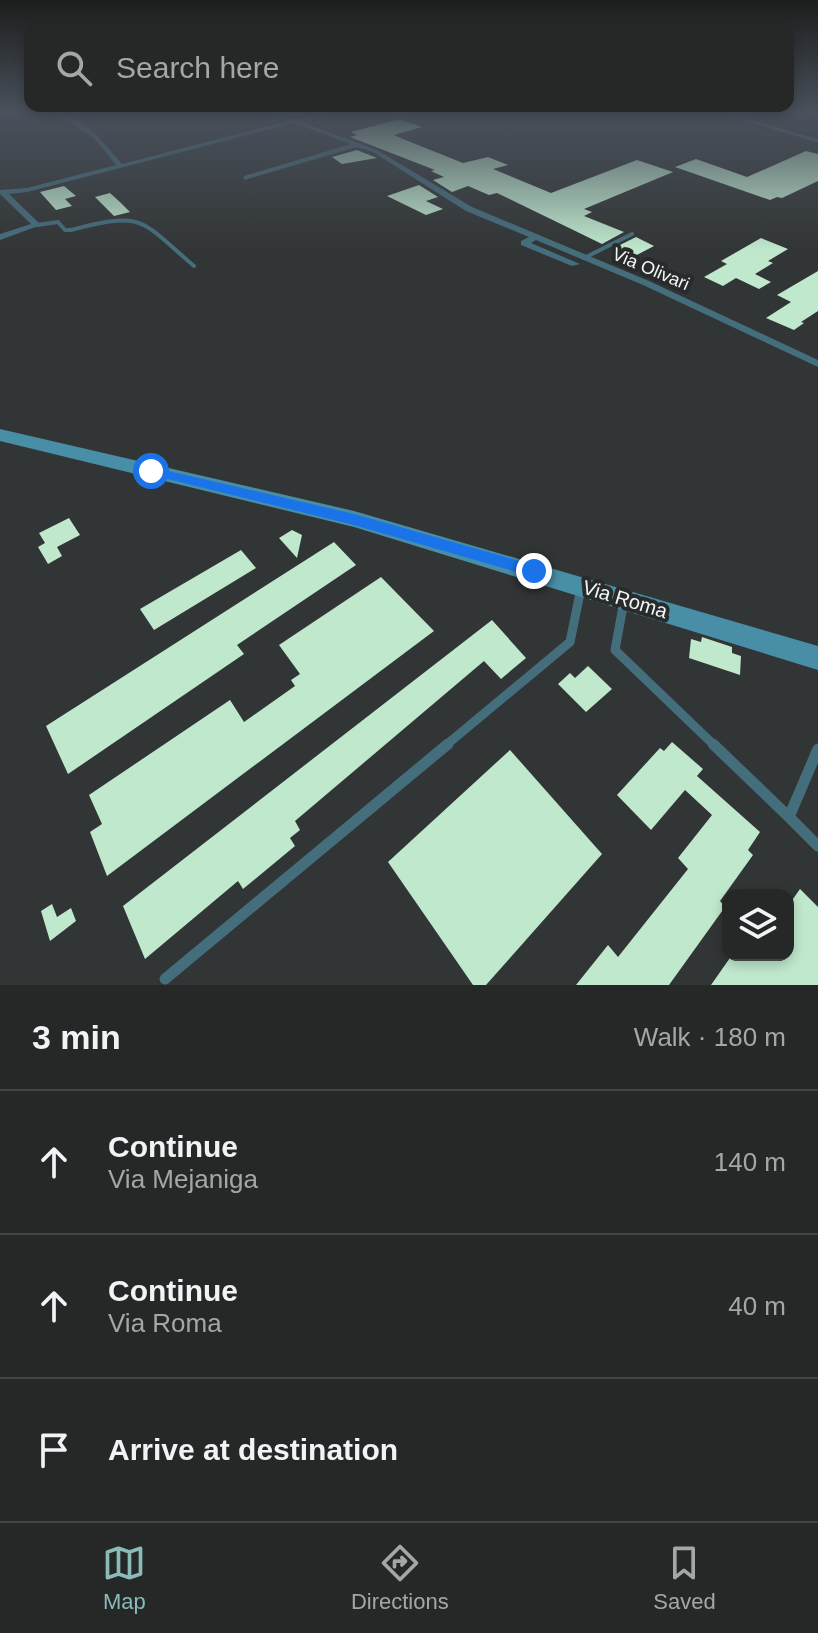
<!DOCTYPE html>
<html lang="en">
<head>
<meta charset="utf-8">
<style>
	:root { --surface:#262828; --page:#2e3030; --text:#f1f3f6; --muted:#a4a6a8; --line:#424445; --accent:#8bbbb9 }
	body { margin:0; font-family:Arial,sans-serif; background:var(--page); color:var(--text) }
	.controls { position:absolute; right:24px; bottom:24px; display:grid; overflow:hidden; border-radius:16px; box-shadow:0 4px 12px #0003 }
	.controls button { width:72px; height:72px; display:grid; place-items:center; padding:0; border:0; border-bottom:2px solid var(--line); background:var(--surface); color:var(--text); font:40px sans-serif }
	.stop { position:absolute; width:24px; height:24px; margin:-18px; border:6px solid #1a73e8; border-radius:50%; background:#fff }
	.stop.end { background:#1a73e8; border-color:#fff; box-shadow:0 2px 8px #0008 }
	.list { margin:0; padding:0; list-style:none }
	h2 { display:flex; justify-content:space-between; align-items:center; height:104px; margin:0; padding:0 32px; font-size:34px }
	h2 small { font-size:26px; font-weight:400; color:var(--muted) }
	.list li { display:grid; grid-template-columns:52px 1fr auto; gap:24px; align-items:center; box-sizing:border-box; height:144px; padding:0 32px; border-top:2px solid var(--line) }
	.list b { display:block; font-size:30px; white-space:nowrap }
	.list p { margin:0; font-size:26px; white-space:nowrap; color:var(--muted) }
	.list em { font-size:26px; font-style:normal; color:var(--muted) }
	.icon { flex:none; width:44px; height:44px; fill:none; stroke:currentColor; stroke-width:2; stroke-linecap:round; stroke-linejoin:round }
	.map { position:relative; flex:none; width:818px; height:985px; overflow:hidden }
	.search { position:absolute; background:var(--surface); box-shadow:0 4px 12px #0003; left:24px; right:24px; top:24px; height:88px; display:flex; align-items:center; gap:20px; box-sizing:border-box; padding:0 28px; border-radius:16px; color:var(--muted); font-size:30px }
	.sheet { height:536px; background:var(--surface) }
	nav { display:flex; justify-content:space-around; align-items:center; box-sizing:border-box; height:112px; border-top:2px solid var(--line); background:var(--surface); font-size:22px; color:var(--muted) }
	nav a { display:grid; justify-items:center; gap:4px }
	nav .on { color:var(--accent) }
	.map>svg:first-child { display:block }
	.building { fill:#bfe8cd }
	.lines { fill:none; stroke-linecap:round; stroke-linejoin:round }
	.service-far3 { stroke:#456e7d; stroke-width:3 }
	.service-far2 { stroke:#456e7d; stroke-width:4 }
	.service-far1 { stroke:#456e7d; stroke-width:9 }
	.service { stroke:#456e7d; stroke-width:11 }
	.minor { fill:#456e7d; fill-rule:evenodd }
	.secondary { fill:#488ea6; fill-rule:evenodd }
	.route { fill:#1a73e8 }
	.labels { text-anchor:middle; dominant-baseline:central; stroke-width:8; stroke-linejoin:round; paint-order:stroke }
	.far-street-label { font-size:18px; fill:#f3f5f5; stroke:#282b2b }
	.street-label { font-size:20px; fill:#f3f5f5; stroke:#282b2b }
</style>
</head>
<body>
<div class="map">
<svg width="818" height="985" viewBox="0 0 818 985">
	<rect width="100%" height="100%" fill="#323535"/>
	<path class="building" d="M400,119L422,127L394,135L403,139L463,163L488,157L508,165L493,169L551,193L637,160L673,172L584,209L592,212L584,216L624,232L602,244L497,193L489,195L468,186L452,192L433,180L444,177L431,171L435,170L350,137L357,135L351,132Z
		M357,150L377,158L342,164L332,157Z
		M806,151L818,154V181L782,198L777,197L770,200L675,167L696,159L747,177Z
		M419,185L438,197L426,201L443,209L426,215L387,196Z
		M64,186L76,196L65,199L72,206L56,210L40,192Z
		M110,193L120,202L130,212L114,216L95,197Z
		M636,237L654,246L631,258L612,249Z
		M761,238L788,249L768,261L773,263L755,274L771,282L759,289L736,278L723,286L704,277L727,264L721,261Z
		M818,271V311L801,322L804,323L794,330L766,318L791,302L777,295Z
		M69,518L80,535L57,547L62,556L48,564L38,547L45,543L39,533Z
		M292,530L302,535L297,558L279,538Z
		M334,542L356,565L237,645L244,654L68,774L46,726Z
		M241,550L256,568L154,630L140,609Z
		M381,577L434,631L107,876L90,832L102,824L89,795L230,700L244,722L295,686L291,680L300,674L279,645Z
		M492,620L526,658L501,679L484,661L295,821L300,830L290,838L295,846L243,889L238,881L145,959L123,906Z
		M702,637L732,647V653L741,656L740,675L689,658L691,639L701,642Z
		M588,666L612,689L586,712L558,684L570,673L575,678Z
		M672,742L703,769L697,776L760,832L748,850L753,855L720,901L725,907L669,985H576L608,945L618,957L688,869L678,858L712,815L685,790L651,830L617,795L660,748L664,751Z
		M510,750L602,854L486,985H473L388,862Z
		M800,889L818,907V985H711L732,955H788V906Z
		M52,904L57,917L71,908L76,921L50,941L41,911Z"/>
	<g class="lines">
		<path class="service-far3" d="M721,112L818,141"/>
		<path class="service-far2" d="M37,225L58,222L65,230H71C145,211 139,219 194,266
			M584,258L632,234"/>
		<path class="service-far1" d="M624,601L615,650L715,746
			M445,746L570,642L581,588"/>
		<path class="service" d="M713,744L789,817
			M818,749L789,817L818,846
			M165,979L448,744"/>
		<path class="minor" d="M56,112C79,112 108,147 122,164L288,121L266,112C276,112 283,117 293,119C305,120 321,112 334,112L301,122L377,150L472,207L649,281L818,360V367L643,285L536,240L531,243L580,264L572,266L521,245V241L529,237L466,211L373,152L357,147L244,180V176L351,144L294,123L27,192L9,194L41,225L0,240V234L31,224L0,194V190L27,188L116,165L95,139Z"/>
		<path class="secondary" d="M0,112H16L0,118Z
			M0,429L354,511L818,646V670L354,527L0,441Z"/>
	</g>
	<linearGradient id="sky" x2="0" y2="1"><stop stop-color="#1c1d1d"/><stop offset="0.45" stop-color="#49515c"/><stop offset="1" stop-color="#49515c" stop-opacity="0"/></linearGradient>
	<rect width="818" height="250" fill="url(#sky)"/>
	<path class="route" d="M151,467L354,514L534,565L541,571L534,577L354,525L147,474V468Z"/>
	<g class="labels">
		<g class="far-street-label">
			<text transform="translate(651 269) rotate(23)">Via Olivari</text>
		</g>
		<g class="street-label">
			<text transform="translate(625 599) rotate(17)">Via Roma</text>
		</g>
	</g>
</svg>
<div class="controls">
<button><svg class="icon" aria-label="layers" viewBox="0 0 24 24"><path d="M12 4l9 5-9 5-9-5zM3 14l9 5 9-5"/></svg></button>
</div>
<div class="stop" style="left:151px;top:471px"></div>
<div class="stop end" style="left:534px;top:571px"></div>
<div class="search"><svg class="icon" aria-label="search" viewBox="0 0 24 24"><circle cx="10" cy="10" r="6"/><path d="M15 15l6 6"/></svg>Search here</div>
</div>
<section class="sheet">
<h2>3 min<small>Walk · 180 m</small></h2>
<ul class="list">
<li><svg class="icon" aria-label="ahead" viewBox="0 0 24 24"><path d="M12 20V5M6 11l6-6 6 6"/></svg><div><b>Continue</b><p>Via Mejaniga</p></div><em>140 m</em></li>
<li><svg class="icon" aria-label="ahead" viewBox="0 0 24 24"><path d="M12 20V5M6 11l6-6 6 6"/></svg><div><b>Continue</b><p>Via Roma</p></div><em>40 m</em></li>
<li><svg class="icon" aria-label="arrive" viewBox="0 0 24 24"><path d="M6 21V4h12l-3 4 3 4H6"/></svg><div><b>Arrive at destination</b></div></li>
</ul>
</section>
<nav>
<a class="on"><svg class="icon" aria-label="map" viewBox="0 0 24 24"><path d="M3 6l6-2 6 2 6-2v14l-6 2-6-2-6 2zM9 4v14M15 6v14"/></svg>Map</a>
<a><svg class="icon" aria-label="directions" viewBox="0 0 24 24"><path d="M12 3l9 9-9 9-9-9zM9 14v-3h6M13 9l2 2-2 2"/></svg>Directions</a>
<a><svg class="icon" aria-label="saved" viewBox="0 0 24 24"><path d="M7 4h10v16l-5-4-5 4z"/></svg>Saved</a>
</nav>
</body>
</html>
